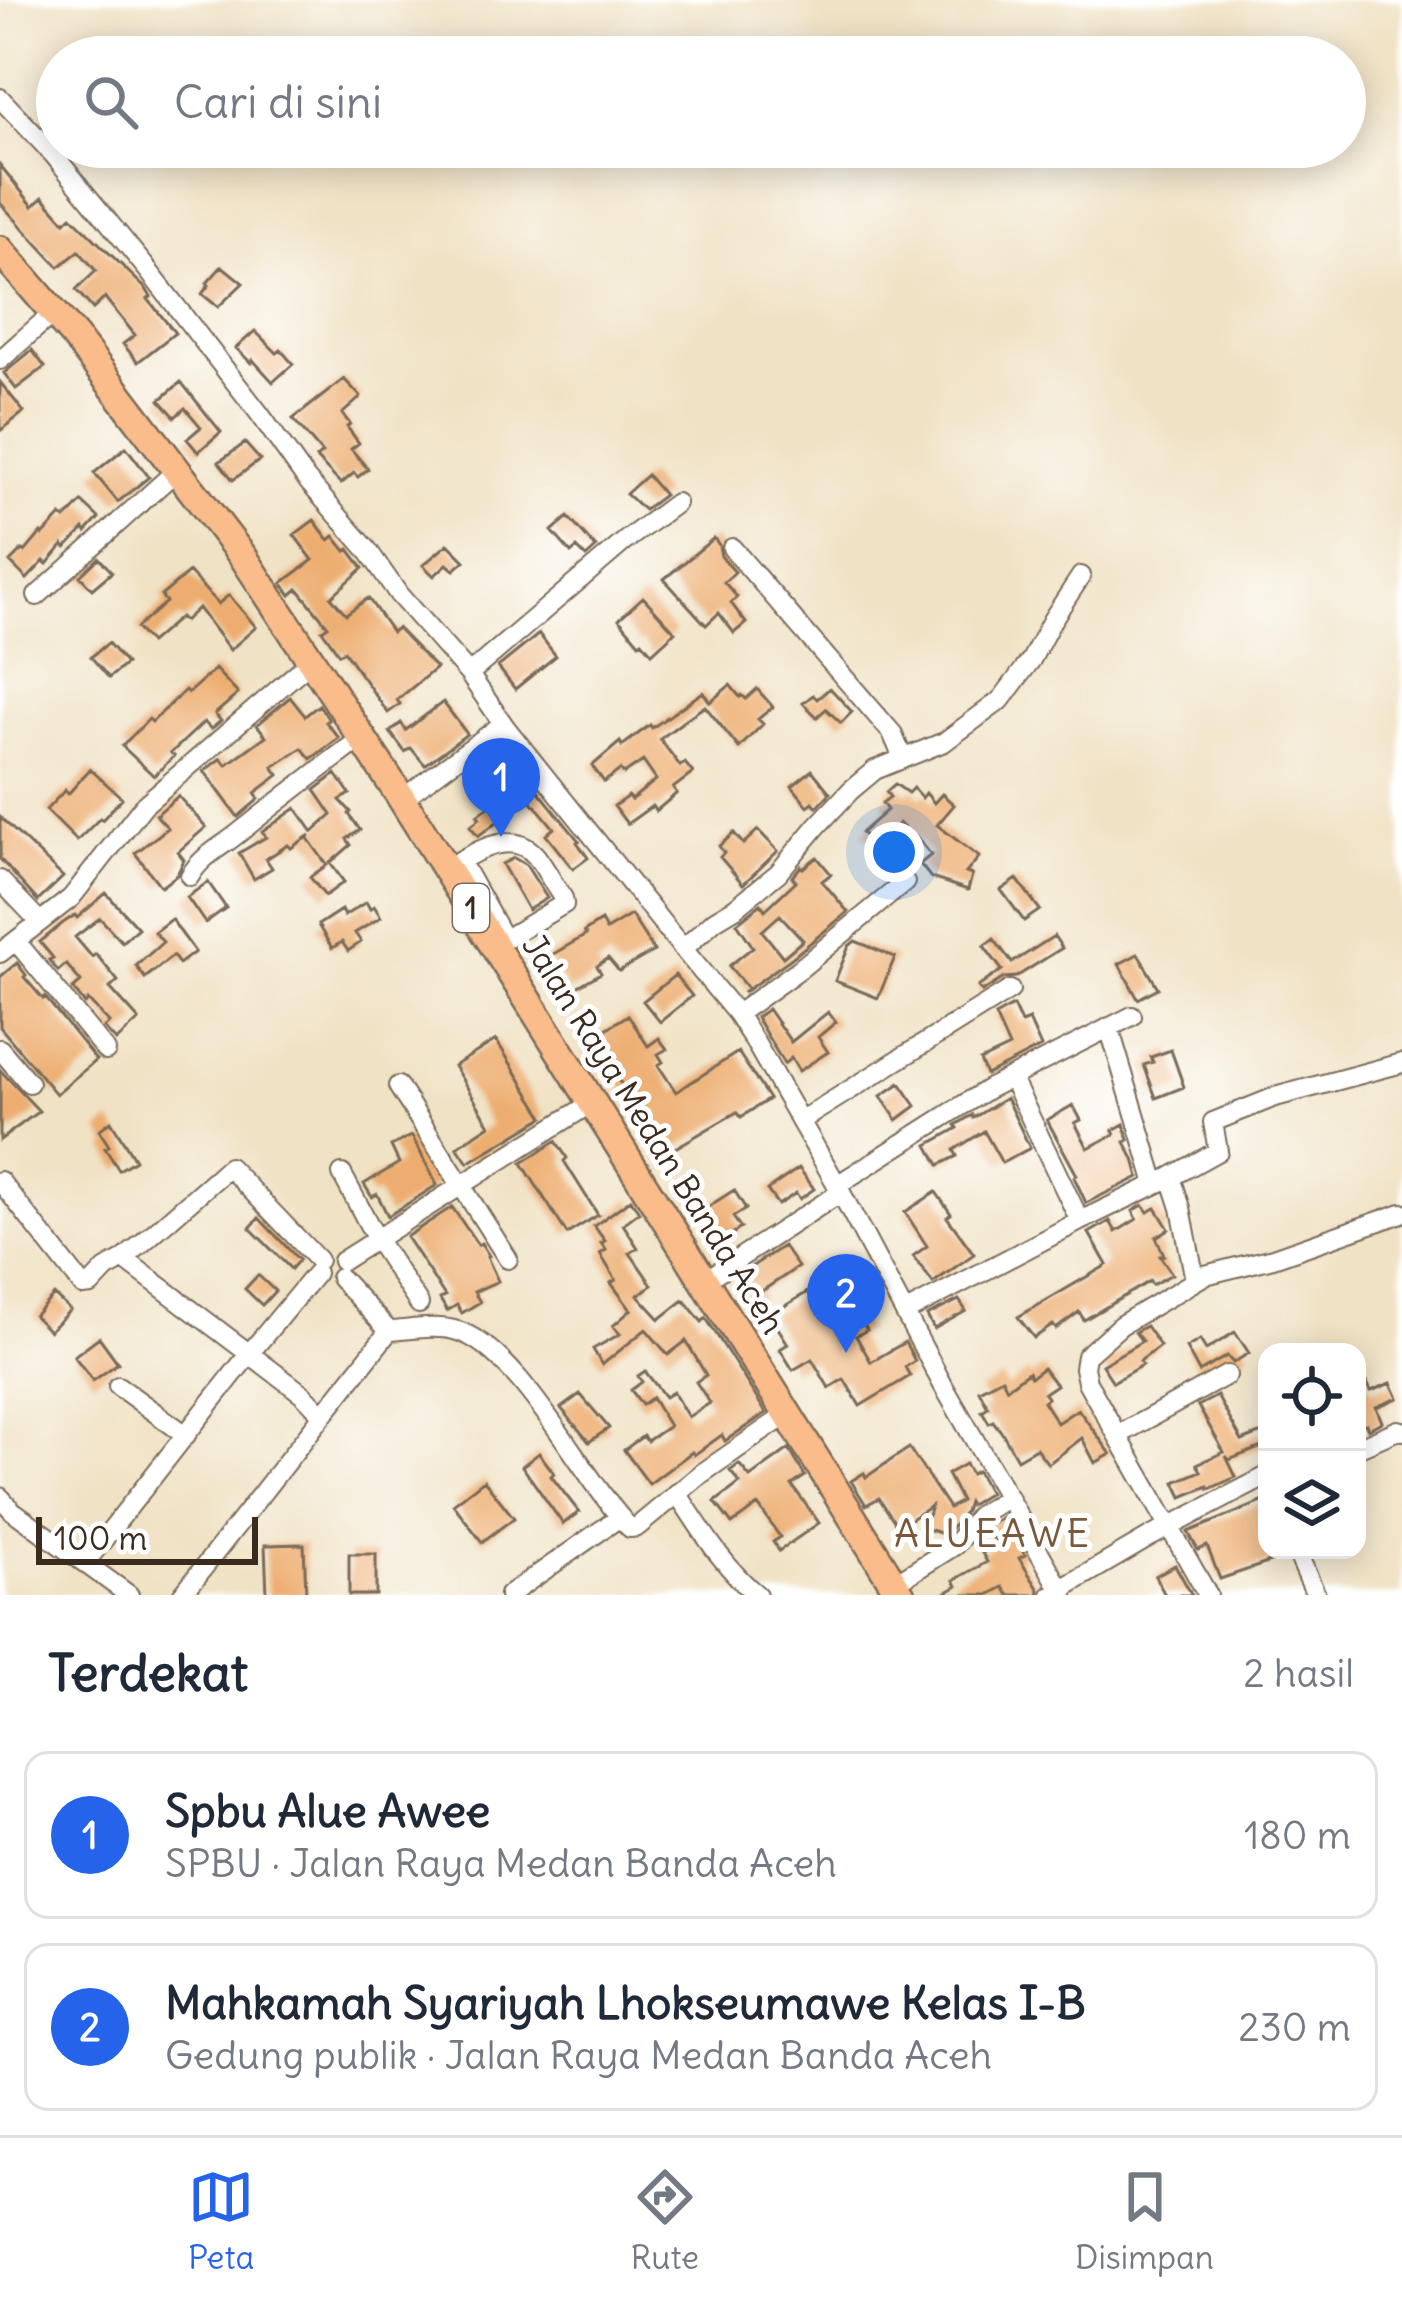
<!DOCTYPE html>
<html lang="id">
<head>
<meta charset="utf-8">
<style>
	:root { --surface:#fff; --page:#f6f6f7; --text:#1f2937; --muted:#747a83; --line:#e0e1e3; --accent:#2563eb }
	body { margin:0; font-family:Delius,sans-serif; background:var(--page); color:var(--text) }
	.controls { position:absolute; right:36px; bottom:36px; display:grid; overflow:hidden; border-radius:24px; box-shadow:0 6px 30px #0003 }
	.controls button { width:108px; height:108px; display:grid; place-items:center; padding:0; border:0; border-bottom:3px solid var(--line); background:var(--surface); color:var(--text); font:60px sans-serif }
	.scale { position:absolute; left:36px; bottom:30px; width:222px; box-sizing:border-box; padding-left:12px; border:6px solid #3b2a1e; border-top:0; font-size:33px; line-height:42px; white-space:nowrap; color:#3b2a1e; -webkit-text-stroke:9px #fff; paint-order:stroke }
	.you { position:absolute; left:894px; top:852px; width:42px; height:42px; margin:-30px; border:9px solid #fff; border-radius:50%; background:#1a73e8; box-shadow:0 0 0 18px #1a73e833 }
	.badge { display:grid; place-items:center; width:78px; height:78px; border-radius:50%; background:var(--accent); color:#fff; font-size:39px; font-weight:700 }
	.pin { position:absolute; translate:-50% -99px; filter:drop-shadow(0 3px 6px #0008) }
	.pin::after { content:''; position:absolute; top:63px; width:42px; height:36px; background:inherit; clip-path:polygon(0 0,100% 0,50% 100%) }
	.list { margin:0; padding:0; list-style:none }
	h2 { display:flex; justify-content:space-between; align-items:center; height:156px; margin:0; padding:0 48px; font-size:51px }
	h2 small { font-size:39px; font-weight:400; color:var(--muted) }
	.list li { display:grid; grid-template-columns:78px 1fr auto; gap:36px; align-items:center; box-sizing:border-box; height:168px; margin:0 24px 24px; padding:0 24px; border:3px solid var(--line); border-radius:24px }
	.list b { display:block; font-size:45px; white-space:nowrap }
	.list p { margin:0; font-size:39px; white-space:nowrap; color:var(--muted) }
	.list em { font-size:39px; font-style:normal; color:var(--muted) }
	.icon { flex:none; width:66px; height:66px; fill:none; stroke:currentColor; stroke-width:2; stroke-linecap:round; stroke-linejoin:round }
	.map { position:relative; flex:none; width:1402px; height:1595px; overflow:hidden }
	.search { position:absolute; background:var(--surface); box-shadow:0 6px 30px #0003; left:36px; right:36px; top:36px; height:132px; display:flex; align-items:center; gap:30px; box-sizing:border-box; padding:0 42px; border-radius:66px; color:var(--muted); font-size:45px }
	.sheet { height:540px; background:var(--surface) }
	nav { display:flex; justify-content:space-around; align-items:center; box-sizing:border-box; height:168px; border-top:3px solid var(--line); background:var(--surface); font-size:33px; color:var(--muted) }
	nav a { display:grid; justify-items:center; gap:6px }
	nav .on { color:var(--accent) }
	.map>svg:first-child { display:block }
	.building { fill:#edad70; fill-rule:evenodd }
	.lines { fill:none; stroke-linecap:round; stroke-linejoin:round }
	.minor-casing { stroke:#7a6a58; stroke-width:22 }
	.highway-casing { stroke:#7a6a58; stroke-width:32 }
	.minor { stroke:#fff; stroke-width:18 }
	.highway { stroke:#f9bc8a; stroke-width:27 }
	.labels { text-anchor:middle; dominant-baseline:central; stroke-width:10; stroke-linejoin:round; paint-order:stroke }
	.shield { fill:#fff; stroke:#766a62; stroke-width:3 }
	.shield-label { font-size:30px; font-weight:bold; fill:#3b2a1e }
	.street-label { font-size:33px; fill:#3b2a1e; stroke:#fff }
	.quarter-label { font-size:39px; letter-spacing:3px; fill:#79583b; stroke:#fff }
</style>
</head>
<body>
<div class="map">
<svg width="1402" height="1595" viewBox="0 0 1402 1595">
	<rect width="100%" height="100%" fill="#fff"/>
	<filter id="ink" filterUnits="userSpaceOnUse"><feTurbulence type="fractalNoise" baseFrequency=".00833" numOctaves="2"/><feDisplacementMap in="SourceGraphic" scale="24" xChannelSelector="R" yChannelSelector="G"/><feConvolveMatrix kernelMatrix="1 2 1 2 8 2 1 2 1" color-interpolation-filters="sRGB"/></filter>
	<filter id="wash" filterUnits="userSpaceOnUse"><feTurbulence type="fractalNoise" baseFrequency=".004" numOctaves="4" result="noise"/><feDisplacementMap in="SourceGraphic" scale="48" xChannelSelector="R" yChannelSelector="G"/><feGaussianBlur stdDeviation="2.7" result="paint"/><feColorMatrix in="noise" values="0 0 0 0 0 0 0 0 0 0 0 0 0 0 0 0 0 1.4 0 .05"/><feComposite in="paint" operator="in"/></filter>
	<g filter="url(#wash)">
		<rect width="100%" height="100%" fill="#f0e2c4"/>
		<g id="blocks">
			<path class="building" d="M0,165L33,206L43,197L65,222L71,216L146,289L151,297L148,299L175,333L138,362L123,344L135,335L105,298L93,309L76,290L96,271L79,251L59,267L0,203Z
				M222,266L243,283L218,307L202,294L209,285L207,283Z
				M255,331L277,353L281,350L293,364L273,382L253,360L251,363L236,348Z
				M32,350L45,367L16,389L4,373Z
				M344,379L361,397L342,414L350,424L347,427L359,443L351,449L368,469L358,477L354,473L341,484L316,458L322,453L293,419Z
				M0,382L24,412L0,431Z
				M181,382L221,432L198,452L187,439L201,427L185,408L175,417L160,400Z
				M245,443L260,460L233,480L219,462Z
				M126,447L149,477L118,502L94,473Z
				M647,475L664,495L644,510L626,494Z
				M82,502L99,518L86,532L84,529L66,548L63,545L47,564L44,561L27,579L10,562L22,550L25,552L41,533L43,535L61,516L65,519Z
				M568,517L596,548L586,557L577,548L571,553L552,531Z
				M314,520L329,540L334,536L346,551L349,549L363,568L331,597L346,614L368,598L392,632L397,628L436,668L397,700L400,704L388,713L344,651L339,654L322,630L328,626L298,589L291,595L282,583L313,560L294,535Z
				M714,538L719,545L721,556L735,572L724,582L737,597L731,603L746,623L734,633L719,613L706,625L664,579Z
				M448,544L465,561L454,570L447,564L434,576L423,565Z
				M99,558L112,572L92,589L80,576Z
				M189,572L218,604L229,595L256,627L230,650L198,608L184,621L180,617L150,643L136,628L166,602L161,596Z
				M643,597L675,632L652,653L642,641L639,643L619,619Z
				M539,634L556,656L515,689L498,667Z
				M108,643L126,664L109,678L91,657Z
				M215,669L238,694L215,714L221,721L211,729L204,722L171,753L174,756L154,776L122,746L149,719L152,722L185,690L188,693Z
				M730,685L740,697L742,695L746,699L757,689L773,707L758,719L763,724L739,748L705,706L689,717L660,739L680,766L685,763L693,773L673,788L677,793L656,811L652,806L627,824L614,806L628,796L631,800L656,780L643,761L624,774L620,770L604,782L592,766L620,742L622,746L650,725L652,728L703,692L710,702Z
				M830,688L852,712L841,723L826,709L817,717L803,703L813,695L817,699Z
				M290,697L305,716L319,705L329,720L326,722L339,738L311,759L302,748L273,767L279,775L255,793L259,799L238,817L204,771L221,758L226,765L266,736L257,725Z
				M443,702L467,734L425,765L411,748L405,752L390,732L401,723L406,730Z
				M90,769L122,798L102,820L100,818L77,841L46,810L65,790L68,794Z
				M812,770L830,793L817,807L813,802L808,806L792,786Z
				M336,774L350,794L340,800L351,812L349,814L360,830L347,839L351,845L330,863L344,882L325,896L310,877L327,865L307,837L310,835L291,848L288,845L266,859L272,868L254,879L239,853L266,837L262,832L296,808L313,832L332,815L315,790Z
				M528,778L579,841L577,842L588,858L573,869L546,835L554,828L530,799L522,805L510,791Z
				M895,784L908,793L913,788L922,798L926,793L934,803L942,794L954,805L937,825L979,857L966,873L972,875L968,890L931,878L920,864L931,855L916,836L914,838L899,823L875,844L861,833L887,810L882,803L890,797L886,792Z
				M178,796L206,827L178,852L184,860L177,875L161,887L135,853L168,828L156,815Z
				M500,799L508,814L478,836L470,826L480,818L477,815Z
				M0,817L63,877L38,901L0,859Z
				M758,830L778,851L743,884L720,857L724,853L719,846L734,833L743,844Z
				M817,857L831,874L822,881L848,912L793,957L743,993L747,988L729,966L753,947L737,923L761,904L765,910L796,881L792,877L801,866L803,868ZM780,915L803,940L783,957L762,931Z
				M514,858L526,865L547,898L528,910L502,864Z
				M1017,879L1040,910L1024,921L1001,890Z
				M208,882L226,908L205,923L187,897Z
				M106,893L138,928L122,942L100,918L75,937L92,957L96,954L118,981L110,988L139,1020L116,1041L104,1028L109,1023L88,1000L85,1004L73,989L81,982L66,964L58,971L49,960L53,958L40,942L63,923L75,915L77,918Z
				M366,902L370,909L374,906L381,917L355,933L361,942L348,951L342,942L332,948L318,925L341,910L344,916Z
				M631,915L654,951L619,971L608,958L597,966L601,973L568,992L548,957L586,935L584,932L601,921L606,930Z
				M171,919L195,952L179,964L173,956L145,978L136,966L163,942L154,932Z
				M1054,936L1062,948L1016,977L1004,978L982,992L978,987L1002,970L984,946L994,939L1012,963Z
				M855,941L895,957L878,998L835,981L849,946Z
				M1138,954L1158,988L1138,999L1119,964Z
				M17,963L26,975L24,977L43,999L45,997L96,1060L56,1094L0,1027V977Z
				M675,975L692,996L660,1022L643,1001Z
				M1013,1006L1021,1023L1029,1020L1041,1047L986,1075L980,1061L1009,1047L995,1016Z
				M768,1009L791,1042L828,1012L836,1022L818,1037L828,1052L799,1071L791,1058L784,1064L756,1017Z
				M628,1015L648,1046L659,1038L667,1049L658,1054L663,1062L658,1065L676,1092L738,1052L769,1099L741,1117L737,1112L670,1151L640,1104L636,1107L598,1048L607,1043L600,1033Z
				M496,1040L544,1117L468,1163L457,1147L490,1125L454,1066Z
				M1171,1050L1184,1087L1156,1098L1144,1065L1153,1062L1151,1057Z
				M0,1070L39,1111L0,1140Z
				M900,1083L916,1106L897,1120L881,1096Z
				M1006,1098L1030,1148L1002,1163L984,1131L954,1150L957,1156L939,1165L928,1145L958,1128L956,1125L972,1115L973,1118Z
				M1073,1105L1081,1120L1075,1123L1088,1148L1115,1134L1113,1130L1124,1124L1129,1140L1125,1142L1134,1159L1139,1177L1086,1203L1074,1177L1077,1175L1047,1120Z
				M111,1121L135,1160L119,1170L105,1148L109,1146L99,1130Z
				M412,1136L437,1185L388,1216L377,1194L372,1197L364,1184L399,1163L391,1146Z
				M556,1141L567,1158L564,1161L598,1215L567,1234L522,1163Z
				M799,1168L814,1189L800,1199L796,1193L778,1205L767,1190Z
				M734,1190L746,1209L733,1217L741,1228L723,1240L703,1210Z
				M936,1192L951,1214L947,1217L974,1254L933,1283L913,1256L927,1246L905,1212Z
				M631,1199L639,1212L623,1224L638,1248L630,1253L652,1285L638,1295L660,1319L684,1300L702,1322L706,1318L766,1413L725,1441L722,1435L694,1455L692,1452L649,1484L624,1450L643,1436L647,1441L669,1426L652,1398L642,1405L631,1390L642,1382L638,1376L645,1371L665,1397L673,1392L688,1417L710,1403L696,1382L706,1375L686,1341L668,1355L646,1329L602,1365L593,1349L620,1334L613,1326L631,1310L611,1283L616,1280L600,1254L606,1250L601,1243L605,1241L594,1226Z
				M1143,1205L1148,1212L1156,1208L1169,1229L1156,1237L1164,1255L1160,1256L1172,1274L1152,1285L1150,1281L1084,1320L1079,1312L1056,1329L1053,1325L1034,1338L1018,1317L1107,1265L1089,1233L1110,1221L1116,1232L1137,1219L1133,1211Z
				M452,1207L478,1245L481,1243L489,1256L487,1257L498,1281L474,1292L480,1302L462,1313L457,1305L447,1311L440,1299L445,1296L406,1237Z
				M259,1218L299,1260L291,1269L250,1228Z
				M783,1246L798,1267L759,1293L762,1298L750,1306L737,1285L751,1273L748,1269Z
				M258,1275L275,1291L262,1305L245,1289Z
				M834,1276L867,1330L856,1336L871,1362L905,1342L915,1361L905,1367L910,1376L860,1406L844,1379L829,1388L812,1359L793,1370L780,1349L788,1344L770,1315Z
				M54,1295L70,1310L49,1331L34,1316Z
				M959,1300L966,1311L934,1329L927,1316Z
				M1146,1326L1160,1346L1140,1361L1142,1365L1113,1382L1102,1365L1142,1341L1135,1332Z
				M1235,1332L1249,1353L1233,1363L1227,1356L1199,1372L1186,1348L1200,1340L1206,1350Z
				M99,1337L118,1363L93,1381L74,1356Z
				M1043,1368L1056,1385L1044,1393L1047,1398L1043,1401L1057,1423L1078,1409L1111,1454L1095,1463L1082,1438L1048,1464L1036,1448L1017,1459L1003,1434L993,1421L989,1423L982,1411L988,1407L979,1390L1002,1378L1007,1388L1028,1372L1031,1377Z
				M1367,1382L1371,1391L1391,1383L1398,1398L1376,1407L1382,1422L1368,1429L1366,1424L1357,1428V1387Z
				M580,1394L609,1428L589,1442L561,1408Z
				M1217,1396L1242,1441L1267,1431V1445L1229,1460L1226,1456L1236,1477L1209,1489L1208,1486L1182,1497L1175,1482L1201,1471L1197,1464L1224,1452L1198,1406Z
				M909,1448L949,1508L961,1501L947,1474L965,1464L971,1474L977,1471L989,1493L970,1505L968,1502L965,1511L946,1535L924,1528L931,1506L898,1527L879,1498L866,1505L851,1481L864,1473L866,1477Z
				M789,1449L805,1476L792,1485L819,1523L779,1551L773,1542L780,1537L758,1505L732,1524L715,1502L740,1483L730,1471L739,1464L750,1477Z
				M539,1453L554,1473L551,1476L579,1512L563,1524L522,1466Z
				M484,1480L514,1518L482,1542L453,1504Z
				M1267,1500V1550H1276L1279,1559L1220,1579L1207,1546L1198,1550L1188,1532Z
				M1003,1516L1025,1555L1019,1558L1039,1590L1038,1595H1008L1003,1587L988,1595H942L957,1586L954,1580L987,1562L982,1553L997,1545L986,1528Z
				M304,1544L306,1595H267L265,1545Z
				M349,1554H376V1595H349Z
				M1175,1565L1192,1595H1165L1155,1576Z"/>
		</g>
	</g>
	<g filter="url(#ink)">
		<use href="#blocks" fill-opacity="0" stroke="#7a6a58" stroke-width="3"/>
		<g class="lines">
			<g class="minor-casing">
				<path id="minor" d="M0,98L53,154L147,269L259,413L306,479L367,549L399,595L469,674L506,728L683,949
					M0,360L53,313
					M732,548L892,733L903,758
					M37,596L177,470
					M469,674L625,541L676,503
					M402,799L503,724
					M446,869C471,854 511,827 536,856C546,869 554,885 563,898L564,904L507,938L501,934L460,861
					M190,876C202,855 222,847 240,832C280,800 321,768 362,738
					M0,880L40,922
					M16,941L106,1051
					M0,953L71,898L144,805L312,660
					M737,1014L801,968L905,882
					M1109,1027L1156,1184
					M0,1049L29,1083
					M1011,1077L1080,1221
					M398,1086L508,1259
					M800,1121L1010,990
					M342,1174L377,1240L419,1304
					M0,1181L83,1286L91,1285L106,1269L124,1259L229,1167L318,1260
					M837,1185L988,1089L1132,1016
					M124,1259L304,1395L322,1414
					M342,1261L593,1102
					M1195,1280L1181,1208L1171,1177L1218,1151L1213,1122L1275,1097L1402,1063
					M704,1281L841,1192
					M906,1312L1080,1221L1171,1177
					M389,1331C409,1330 435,1325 454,1330C518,1345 584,1482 630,1528L637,1527L701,1474L789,1413
					M118,1386L186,1435
					M1118,1435L1227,1375
					M1357,1448L1398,1430L1402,1431
					M677,1493C701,1529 723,1567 757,1595
					M0,1497L13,1511L129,1595
					M1296,1550L1316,1595
					M85,1563L249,1354L316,1273
					M894,1584L954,1546L979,1515L1008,1497
					M182,1595L389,1331L340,1278
					M509,1595L620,1517
					M1051,1595L1150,1537L1267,1476
					M1064,1595L944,1387L837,1185L756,1044L737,1014L683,949L715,920L735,908L778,873L818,825L851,790L875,770L944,742L1001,700L1031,660L1052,620L1081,576
					M1208,1595L1087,1382L1084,1368L1086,1356L1121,1325L1205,1275L1273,1258L1402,1213"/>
			</g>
			<g class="highway-casing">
				<path id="highway" d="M0,250L75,337L244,558L402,799L901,1595"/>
			</g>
			<use href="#minor" class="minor"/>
			<use href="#highway" class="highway"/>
		</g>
	</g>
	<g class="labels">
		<rect class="shield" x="453" y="884" width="36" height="48" rx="9"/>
		<g class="shield-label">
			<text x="471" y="908">1</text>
		</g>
		<g class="street-label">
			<text transform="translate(654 1134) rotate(58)">Jalan Raya Medan Banda Aceh</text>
		</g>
		<g class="quarter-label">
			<text x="993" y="1533">ALUEAWE</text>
		</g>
	</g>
</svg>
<div class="controls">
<button><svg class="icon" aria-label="locate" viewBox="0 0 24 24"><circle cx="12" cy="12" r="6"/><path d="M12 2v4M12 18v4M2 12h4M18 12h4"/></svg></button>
<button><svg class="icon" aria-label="layers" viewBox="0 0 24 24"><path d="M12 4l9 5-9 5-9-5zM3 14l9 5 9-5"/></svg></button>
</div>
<div class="scale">100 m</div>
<div class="you"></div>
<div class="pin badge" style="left:501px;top:837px">1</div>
<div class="pin badge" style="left:846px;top:1353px">2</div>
<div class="search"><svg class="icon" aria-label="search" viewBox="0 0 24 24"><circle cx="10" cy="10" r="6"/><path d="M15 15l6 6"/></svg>Cari di sini</div>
</div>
<section class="sheet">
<h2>Terdekat<small>2 hasil</small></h2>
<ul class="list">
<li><span class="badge">1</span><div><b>Spbu Alue Awee</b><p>SPBU · Jalan Raya Medan Banda Aceh</p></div><em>180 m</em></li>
<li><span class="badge">2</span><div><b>Mahkamah Syariyah Lhokseumawe Kelas I-B</b><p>Gedung publik · Jalan Raya Medan Banda Aceh</p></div><em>230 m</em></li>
</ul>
</section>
<nav>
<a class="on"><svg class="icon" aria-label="map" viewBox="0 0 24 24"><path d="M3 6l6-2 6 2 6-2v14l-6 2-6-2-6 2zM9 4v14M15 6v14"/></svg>Peta</a>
<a><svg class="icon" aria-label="directions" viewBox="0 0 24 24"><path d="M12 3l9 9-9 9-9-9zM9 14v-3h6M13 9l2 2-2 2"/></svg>Rute</a>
<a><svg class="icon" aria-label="saved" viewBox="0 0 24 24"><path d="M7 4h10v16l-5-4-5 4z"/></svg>Disimpan</a>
</nav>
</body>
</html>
